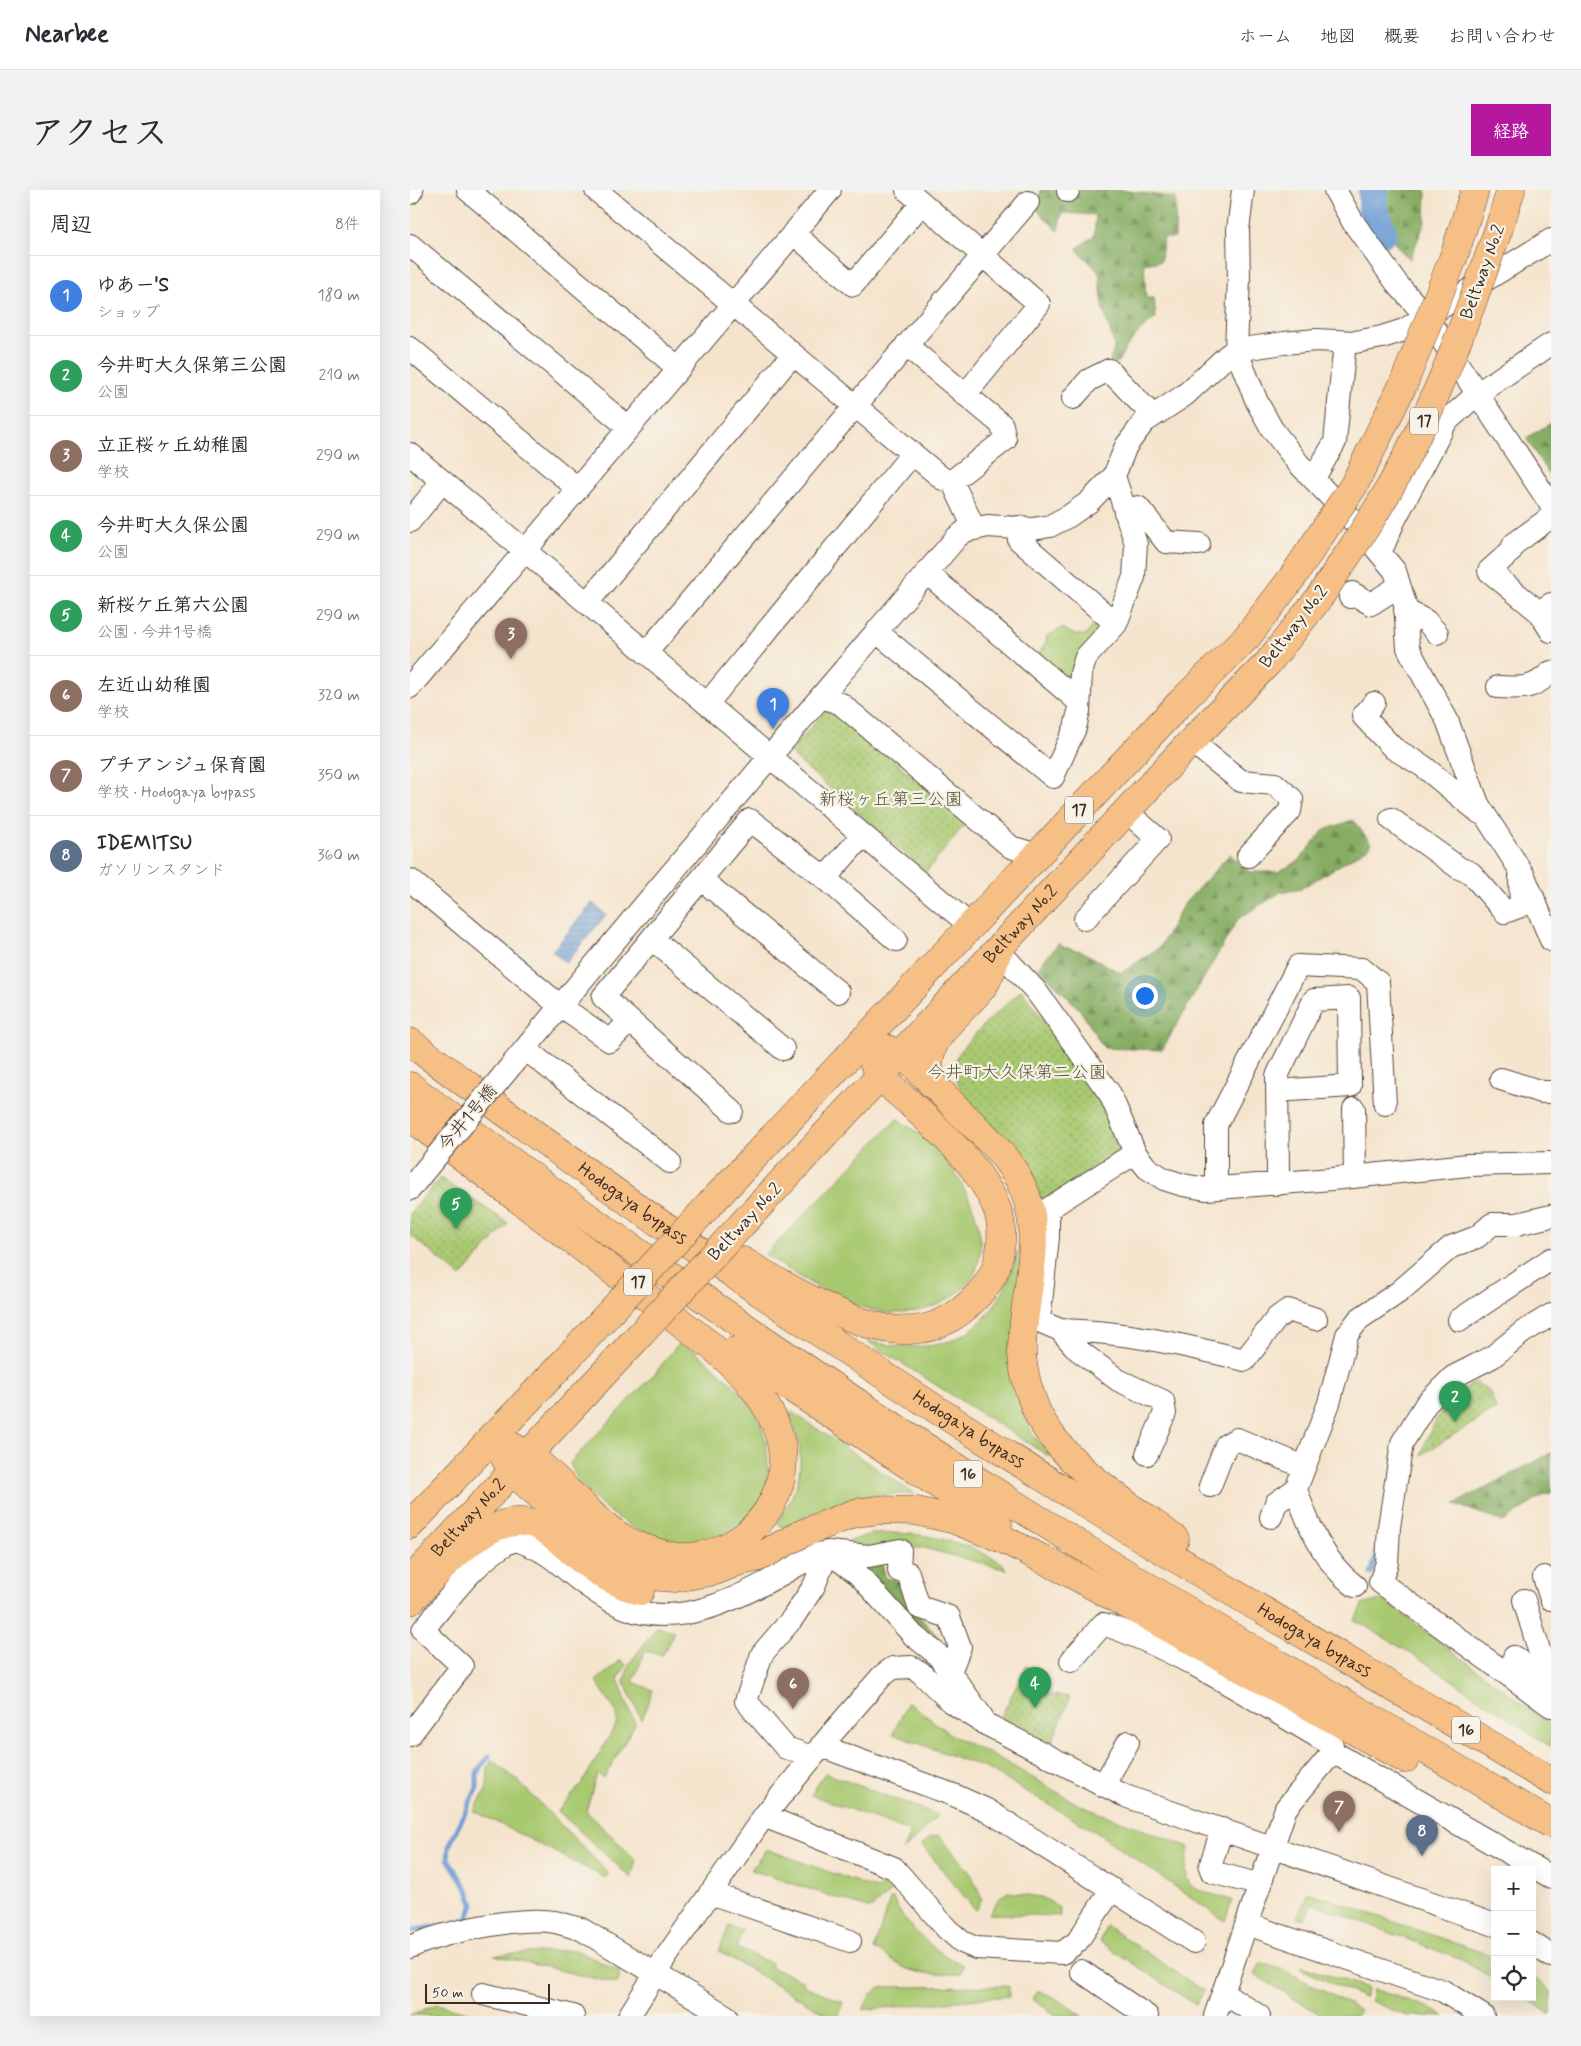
<!DOCTYPE html>
<html lang="ja">
<head>
<meta charset="utf-8">
<style>
	:root { --surface:#fff; --page:#f2f2f3; --text:#2b2b33; --muted:#7c7c81; --line:#e1e1e2; --accent:#b5179e }
	body { margin:0; font-family:Mynerve,"Klee One",sans-serif; background:var(--page); color:var(--text) }
	.controls { position:absolute; right:15px; bottom:15px; display:grid; overflow:hidden; border-radius:0px; box-shadow:0 5px 20px #0002 }
	.controls button { width:45px; height:45px; display:grid; place-items:center; padding:0; border:0; border-bottom:1px solid var(--line); background:var(--surface); color:var(--text); font:25px sans-serif }
	.scale { position:absolute; left:15px; bottom:12px; width:125px; box-sizing:border-box; padding-left:5px; border:2px solid #3b2a1e; border-top:0; font-size:14px; line-height:18px; white-space:nowrap; color:#3b2a1e; -webkit-text-stroke:4px #f7f3e8; paint-order:stroke }
	.you { position:absolute; left:734px; top:805px; width:18px; height:18px; margin:-12px; border:4px solid #fff; border-radius:50%; background:#1a73e8; box-shadow:0 0 0 8px #1a73e833 }
	.badge { display:grid; place-items:center; width:32px; height:32px; border-radius:50%; background:var(--accent); color:#fff; font-size:16px; font-weight:700 }
	.pin { position:absolute; translate:-50% -41px; filter:drop-shadow(0 1px 2px #0008) }
	.pin::after { content:''; position:absolute; top:26px; width:18px; height:15px; background:inherit; clip-path:polygon(0 0,100% 0,50% 100%) }
	.list { margin:0; padding:0; list-style:none }
	h2 { display:flex; justify-content:space-between; align-items:center; height:65px; margin:0; padding:0 20px; font-size:21px }
	h2 small { font-size:16px; font-weight:400; color:var(--muted) }
	.list li { display:grid; grid-template-columns:32px 1fr auto; gap:15px; align-items:center; box-sizing:border-box; height:80px; padding:0 20px; border-top:1px solid var(--line) }
	.list b { display:block; font-size:19px; white-space:nowrap }
	.list p { margin:0; font-size:16px; white-space:nowrap; color:var(--muted) }
	.list em { font-size:16px; font-style:normal; color:var(--muted) }
	.icon { flex:none; width:28px; height:28px; fill:none; stroke:currentColor; stroke-width:2; stroke-linecap:round; stroke-linejoin:round }
	.map { position:relative; flex:none; width:1141px; height:1826px; overflow:hidden; border-radius:0px }
	header { display:flex; align-items:center; gap:30px; box-sizing:border-box; height:70px; padding:0 25px; background:var(--surface); border-bottom:1px solid var(--line) }
	header strong { font-size:24px }
	nav { display:flex; gap:28px; margin-inline-start:auto; font-size:18px }
	.intro { display:flex; align-items:center; justify-content:space-between; box-sizing:border-box; height:120px; padding:0 30px }
	h1 { margin:0; font-size:35px }
	.button { padding:12px 22px; border-radius:0px; background:var(--accent); color:#fff; font-size:18px; font-weight:700 }
	main { display:flex; gap:30px; padding:0 30px }
	aside { flex:1; background:var(--surface); border-radius:0px; box-shadow:0 5px 20px #0002 }
	.map>svg:first-child { display:block }
	.grass { fill:#a9c971; stroke:#727a48 }
	.forest { fill:url(#forest-firs); stroke:#606c40 }
	.park { fill:url(#park-dots); stroke:#727a48 }
	.water { fill:url(#water-rules); stroke:#54647a }
	.lines { fill:none; stroke-linecap:round; stroke-linejoin:round }
	.stream { stroke:#6d9dd6; stroke-width:5 }
	.river { stroke:#6d9dd6; stroke-width:30 }
	.minor-casing { stroke:#574638; stroke-width:24 }
	.major-casing { stroke:#574638; stroke-width:29 }
	.highway-casing { stroke:#574638; stroke-width:29 }
	.minor { stroke:#fff; stroke-width:22 }
	.major { stroke:#f5bf86; stroke-width:28 }
	.highway { stroke:#f5bf86; stroke-width:28 }
	.minor-bridge-casing { stroke:#574638; stroke-width:24; stroke-linecap:butt }
	.major-bridge-casing { stroke:#574638; stroke-width:29; stroke-linecap:butt }
	.minor-bridge { stroke:#fff; stroke-width:22 }
	.major-bridge { stroke:#f5bf86; stroke-width:28 }
	.labels { text-anchor:middle; dominant-baseline:central; stroke-width:4.5; stroke-linejoin:round; paint-order:stroke }
	.shield { fill:#f7f3e8; stroke:#73665b; stroke-width:1 }
	.shield-label { font-size:16px; font-weight:bold; fill:#3b2a1e }
	.street-label { font-size:18px; fill:#3b2a1e; stroke:#f7f3e8 }
	.park-label { font-size:18px; fill:#565233; stroke:#f7f3e8 }
</style>
</head>
<body>
<header>
<strong>Nearbee</strong>
<nav><a>ホーム</a><a>地図</a><a>概要</a><a>お問い合わせ</a></nav>
</header>
<div class="intro"><h1>アクセス</h1><a class="button">経路</a></div>
<main>
<aside>
<h2>周辺<small>8件</small></h2>
<ul class="list">
<li><span class="badge" style="background:#3f7fe0">1</span><div><b>ゆあー'S</b><p>ショップ</p></div><em>180 m</em></li>
<li><span class="badge" style="background:#2e9e5b">2</span><div><b>今井町大久保第三公園</b><p>公園</p></div><em>210 m</em></li>
<li><span class="badge" style="background:#8d6e63">3</span><div><b>立正桜ヶ丘幼稚園</b><p>学校</p></div><em>290 m</em></li>
<li><span class="badge" style="background:#2e9e5b">4</span><div><b>今井町大久保公園</b><p>公園</p></div><em>290 m</em></li>
<li><span class="badge" style="background:#2e9e5b">5</span><div><b>新桜ケ丘第六公園</b><p>公園 · 今井1号橋</p></div><em>290 m</em></li>
<li><span class="badge" style="background:#8d6e63">6</span><div><b>左近山幼稚園</b><p>学校</p></div><em>320 m</em></li>
<li><span class="badge" style="background:#8d6e63">7</span><div><b>プチアンジュ保育園</b><p>学校 · Hodogaya bypass</p></div><em>350 m</em></li>
<li><span class="badge" style="background:#5c6f8a">8</span><div><b>IDEMITSU</b><p>ガソリンスタンド</p></div><em>360 m</em></li>
</ul>
</aside>
<div class="map">
<svg width="1141" height="1826" viewBox="0 0 1141 1826">
	<defs>
		<pattern id="forest-firs" width="22" height="20" patternUnits="userSpaceOnUse" patternTransform="scale(1.25)"><rect width="22" height="20" fill="#86ad63"/><path d="M5 1l3.5 6h-7zM16 11l3.5 6h-7z" fill="#6f8d51"/></pattern>
		<pattern id="park-dots" width="8" height="8" patternUnits="userSpaceOnUse" patternTransform="scale(1.25)"><rect width="8" height="8" fill="#a9c971"/><path d="M2 2h.1M6 6h.1" fill="none" stroke="#8ba35c" stroke-width="1.8" stroke-linecap="round"/></pattern>
		<pattern id="water-rules" width="6" height="5" patternUnits="userSpaceOnUse" patternTransform="scale(1.25)"><rect width="6" height="5" fill="#6d9dd6"/><path d="M0 2.5h6" fill="none" stroke="#5b80ad"/></pattern>
	</defs>
	<rect width="100%" height="100%" fill="#f7f3e8"/>
	<filter id="ink" filterUnits="userSpaceOnUse"><feTurbulence type="fractalNoise" baseFrequency=".02" numOctaves="2"/><feDisplacementMap in="SourceGraphic" scale="10" xChannelSelector="R" yChannelSelector="G"/><feConvolveMatrix kernelMatrix="1 2 1 2 8 2 1 2 1" color-interpolation-filters="sRGB"/></filter>
	<filter id="wash" filterUnits="userSpaceOnUse"><feTurbulence type="fractalNoise" baseFrequency=".0096" numOctaves="4" result="noise"/><feDisplacementMap in="SourceGraphic" scale="20" xChannelSelector="R" yChannelSelector="G"/><feGaussianBlur stdDeviation="1.12" result="paint"/><feColorMatrix in="noise" values="0 0 0 0 0 0 0 0 0 0 0 0 0 0 0 0 0 1.4 0 .05"/><feComposite in="paint" operator="in"/></filter>
	<g filter="url(#wash)">
		<rect width="100%" height="100%" fill="#f5e4cd"/>
		<path class="grass" d="M686,433L690,436L663,485L654,487L628,465L635,454L637,446L652,438L665,445H675Z
			M487,929C497,936 509,942 518,951C555,985 599,1067 546,1104C527,1118 505,1124 482,1123C436,1120 393,1088 355,1065Z
			M610,1054L613,1223L623,1245L641,1265L640,1267L455,1150C542,1172 588,1140 610,1054Z
			M271,1150C296,1171 325,1191 343,1219C361,1248 364,1290 345,1321C342,1327 330,1332 324,1337C318,1341 310,1350 302,1351C265,1360 233,1346 203,1324C184,1310 168,1296 160,1273L246,1182Z
			M374,1217L505,1304C449,1303 423,1312 374,1338L367,1333C372,1323 380,1313 384,1302C395,1275 391,1239 374,1217Z
			M488,1343C526,1345 559,1354 592,1373L597,1380L514,1358L426,1356L460,1344Z
			M970,1410L980,1415L1141,1535V1557L1012,1470L945,1430L952,1415Z
			M247,1437L264,1441L253,1465L235,1461L223,1492L243,1500L232,1530L214,1492L219,1474Z
			M211,1470L216,1475L208,1489L225,1534L194,1588L187,1584L176,1621L226,1670L221,1688L148,1621L171,1595L207,1533V1523L186,1491Z
			M498,1512L541,1545L594,1571L671,1616L779,1657C771,1704 781,1697 822,1710L815,1731L686,1642L578,1579L483,1544Z
			M82,1570L108,1591L198,1683L196,1688L64,1621L77,1598L78,1578Z
			M415,1583L528,1625L493,1661L500,1641L401,1605Z
			M530,1646L561,1684L572,1708L566,1721L512,1655L520,1647Z
			M356,1659L466,1699L481,1691L487,1696L461,1719L341,1680Z
			M598,1702L631,1707L648,1716L650,1726L579,1724L590,1707Z
			M898,1702L1085,1767V1790L1052,1770L902,1713L894,1730L887,1728Z
			M480,1709H483C496,1738 525,1762 553,1775L551,1784C531,1784 509,1786 491,1776C482,1771 474,1763 464,1759Z
			M319,1736L333,1741L326,1758L361,1773L360,1777L394,1791L393,1795L433,1812L429,1826H419L309,1761Z
			M697,1736L794,1801L786,1815L689,1751Z
			M165,1760L210,1781L208,1794L84,1765Z
			M851,1773L876,1781L950,1820L946,1826H913L844,1784Z
			M891,1776L958,1798L954,1808L891,1779Z
			M1122,1786L1141,1801V1824L1114,1807H1122Z
			M599,1796V1806L453,1820L460,1805L470,1797Z
			M963,1799L1018,1817L1034,1826H997L961,1811Z
			M627,1800L644,1807L672,1826H647L622,1809Z
			M27,1814L71,1826L0,1825Z"/>
		<path class="forest" d="M631,0H711L766,8L765,48H753L751,71L734,74L736,108H744L746,128C730,139 715,155 708,173H699L704,159L703,150L693,119L689,82L666,59L684,46L686,25L652,23L648,41L627,20Z
			M962,0H1016L1015,32L1000,69C980,54 971,28 960,6Z
			M1141,233V288L1116,248Z
			M943,630L961,653L958,658L892,698L871,702L828,729L752,860L694,858L670,820L628,777L649,753L653,757L671,761L711,783L750,757L773,715L820,664L840,682H868L889,671L914,640Z
			M1141,1263V1303L1135,1304L1093,1332L1045,1314Z
			M471,1371L476,1388L496,1393L507,1424L528,1447L530,1455L442,1375Z"/>
		<path class="park" d="M417,519L426,520L556,633L516,682L383,566L382,559Z
			M611,800L692,908L712,956L711,964L632,1011L621,979L622,975L620,970C597,949 526,898 549,863C562,844 594,817 611,800Z
			M30,988L98,1033L51,1087L0,1045V1023Z
			M1066,1192L1080,1202L1086,1219L1011,1265C1023,1231 1034,1210 1066,1192Z
			M616,1476L622,1479L626,1503L660,1507L641,1555L590,1529Z"/>
		<path class="water" d="M182,713L196,725L156,773L142,761Z"/>
		<g class="lines">
			<path class="stream" d="M961,1384L968,1361
				M53,1732H56L63,1714L58,1700L38,1669L39,1656L67,1598V1582L79,1566
				M0,1741L28,1736"/>
			<path class="river" d="M963,0V21L972,42"/>
		</g>
	</g>
	<g filter="url(#ink)">
		<g class="lines">
			<g class="minor-casing">
				<path id="minor" d="M58,0L268,178
					M186,0L533,289L542,291L595,250L592,235L496,155
					M497,0L629,114L555,205
					M658,0V1
					M833,0L828,40L829,87L826,160L847,212L862,239L888,273L938,325L985,381L995,414L998,458L1037,530L1068,614L1114,686L1141,750
					M925,0L943,32L988,95L1016,126L1141,315
					M0,3L2,0
					M383,43L443,95L512,13
					M0,55L218,237
					M0,158L167,298
					M663,208L679,190L699,180L743,226
					M0,264L561,736
					M904,288L925,252L935,152
					M542,291L564,338
					M715,322L728,317L756,352L789,354
					M1141,327L1104,354L1100,362L1079,381L1129,422L1141,414
					M0,331L32,292
					M609,337V350L706,434
					M971,361L984,331L1036,232L1068,203L1141,154
					M517,383L669,512
					M940,407L942,403L961,414L989,396
					M177,413L383,164
					M995,420L1016,431L1027,443
					M1129,422L1141,441
					M467,442L643,587L665,538L669,521L671,483L676,467L706,434L724,387L726,354L704,286
					M236,463L618,12
					M0,497L420,0
					M1088,497C1113,498 1122,500 1141,482
					M413,507L431,514L601,657L627,665
					M964,513L953,526L983,558L1013,576L1070,623
					M297,514L502,264
					M782,552L831,591L865,594L882,609L880,621L838,666
					M981,629L1049,678L1061,683L1095,722L1111,716L1110,687
					M415,688L453,645
					M291,689L428,802
					M0,690L150,816L200,851L220,831
					M675,729L748,649L717,622
					M242,749L373,859
					M588,760L626,801L700,904L725,963L737,978L754,989L773,995L796,999L922,989L1058,975L1141,973
					M115,859L260,972
					M105,871C250,694 399,521 547,347L555,341L578,336L623,339L640,336L659,326L679,312L704,286L716,256L734,232L775,205L818,165L826,160L874,153L906,150L945,152L972,147L994,140L1141,50
					M1091,889L1132,902H1141
					M867,901L940,896L939,808L904,810L867,886L868,980V994
					M944,919L945,987
					M322,921L193,807L340,630L415,688L486,750
					M725,963L638,1019V1047L629,1131L650,1140L668,1160L708,1190L753,1211L755,1223L737,1264
					M806,998V935L888,776L952,779L968,792L975,914
					M0,999L11,985
					M1141,1125L1113,1142L1082,1167L1043,1187L1016,1214L992,1253L979,1337L977,1373L970,1392L1141,1516
					M1049,1130L1141,1069
					M650,1140C713,1141 774,1155 835,1170L867,1128L878,1120L906,1129
					M800,1296L816,1255L827,1249L894,1277
					M886,1299C898,1335 914,1373 945,1396
					M861,1327L866,1313L886,1299L919,1213L937,1145L949,1129L989,1102L1041,1057L1067,1047L1082,1034H1107L1141,1026
					M1134,1387L1141,1409
					M1114,1410L1139,1493
					M1104,1467L1141,1495
					M661,1471L693,1434C770,1460 851,1514 922,1555L923,1562
					M0,1545L52,1476L13,1440C40,1407 66,1369 105,1349C114,1353 125,1357 133,1362C150,1372 163,1387 179,1397C190,1405 203,1413 216,1418C280,1444 353,1393 408,1364L418,1362L448,1384L504,1446L527,1464L572,1527
					M411,1556L546,1606L577,1620L784,1752
					M402,1567L376,1558L336,1511L352,1464L382,1429L404,1396L418,1362L459,1366L490,1360L489,1381L498,1383L509,1417L539,1427L550,1457L540,1482
					M693,1596L718,1552
					M354,1626L484,1678L537,1739L552,1752L566,1758L652,1763L667,1752L702,1699
					M812,1639L800,1677L802,1682L851,1695
					M300,1703L440,1751
					M837,1734L1033,1801L1073,1826
					M1122,1753L1141,1766
					M0,1757C34,1742 108,1726 145,1732C154,1734 162,1737 171,1739L316,1826
					M671,1781L737,1826
					M814,1803L849,1826
					M73,1804L163,1826
					M219,1826L254,1770L354,1626L424,1541L472,1486L483,1478L501,1477L510,1482L541,1512L576,1534L715,1606L1085,1735
					M805,1826L876,1618L923,1562L1141,1687"/>
			</g>
			<g class="major-casing">
				<g id="major">
					<path d="M1089,38L1101,0"/>
					<path d="M1044,66L1065,0"/>
					<path d="M302,1012L770,513L837,447L882,388"/>
					<path id="s1" d="M335,1031L791,541L857,474L909,408"/>
					<path d="M0,1335L154,1172"/>
					<path id="s2" d="M0,1391L227,1148"/>
				</g>
			</g>
			<g class="highway-casing">
				<g id="highway">
					<path d="M453,850C465,855 478,859 489,864C505,873 537,909 552,924C574,945 599,967 612,996C637,1048 611,1109 612,1164C613,1182 620,1205 627,1222C652,1275 720,1315 765,1349"/>
					<path id="s3" d="M0,852C222,1019 452,1176 689,1322C838,1413 991,1501 1141,1591"/>
					<path d="M522,894C507,849 550,827 574,795C581,786 584,771 588,760"/>
					<path d="M0,896C214,1058 436,1210 665,1352C821,1450 983,1539 1141,1634"/>
					<path d="M0,927L299,1154C330,1180 362,1211 371,1253C383,1312 332,1367 274,1367C263,1368 248,1363 237,1359C191,1346 157,1293 119,1266C108,1258 94,1253 82,1246"/>
					<path d="M333,1071C359,1087 385,1102 412,1115C475,1146 529,1158 577,1094C592,1074 596,1037 585,1014C567,973 532,944 500,913C491,905 477,895 470,884C463,874 459,861 453,850"/>
					<path d="M325,1161L588,1334"/>
					<path d="M82,1246L103,1282L195,1364L216,1377L239,1386L265,1388L305,1381L327,1372L349,1367L391,1344L445,1323L469,1320L506,1321L542,1329L595,1350L660,1383L995,1569"/>
					<path d="M0,1411C29,1382 83,1312 131,1337C146,1345 159,1360 173,1371C190,1385 208,1394 230,1401"/>
				</g>
			</g>
			<use href="#minor" class="minor"/>
			<use href="#major" class="major"/>
			<use href="#highway" class="highway"/>
			<g class="minor-bridge-casing">
				<path id="minor-bridge" d="M11,985L105,871"/>
			</g>
			<g class="major-bridge-casing">
				<path id="major-bridge" d="M882,388L944,295L993,195L1044,66
					M909,408C931,374 955,341 975,306C1024,222 1056,130 1089,38
					M227,1148L335,1031
					M154,1172L302,1012"/>
			</g>
			<use href="#minor-bridge" class="minor-bridge"/>
			<use href="#major-bridge" class="major-bridge"/>
		</g>
	</g>
	<g class="labels">
		<g class="shield">
			<rect x="1000" y="217.5" width="28" height="27" rx="4"/>
			<rect x="655" y="606.5" width="28" height="27" rx="4"/>
			<rect x="214" y="1078.5" width="28" height="27" rx="4"/>
			<rect x="544" y="1270.5" width="28" height="27" rx="4"/>
			<rect x="1042" y="1526.5" width="28" height="27" rx="4"/>
		</g>
		<g class="shield-label">
			<text x="1014" y="231">17</text>
			<text x="669" y="620">17</text>
			<text x="228" y="1092">17</text>
			<text x="558" y="1284">16</text>
			<text x="1056" y="1540">16</text>
		</g>
		<g class="street-label">
			<text transform="translate(1073 82) rotate(-70)">Beltway No.2</text>
			<text transform="translate(884 437) rotate(-52)">Beltway No.2</text>
			<text stroke="none"><textPath href="#s1" startOffset="405">Beltway No.2</textPath></text>
			<text transform="translate(58 928) rotate(-50)">今井1号橋</text>
			<text stroke="none"><textPath href="#s3" startOffset="275">Hodogaya bypass</textPath></text>
			<text transform="translate(335 1032) rotate(-47)">Beltway No.2</text>
			<text stroke="none"><textPath href="#s3" startOffset="680">Hodogaya bypass</textPath></text>
			<text stroke="none"><textPath href="#s2" startOffset="86">Beltway No.2</textPath></text>
			<text stroke="none"><textPath href="#s3" startOffset="1085">Hodogaya bypass</textPath></text>
		</g>
		<g class="park-label">
			<text x="481" y="610">新桜ヶ丘第三公園</text>
			<text x="607" y="883">今井町大久保第二公園</text>
		</g>
	</g>
</svg>
<div class="controls">
<button>+</button>
<button>−</button>
<button><svg class="icon" aria-label="locate" viewBox="0 0 24 24"><circle cx="12" cy="12" r="6"/><path d="M12 2v4M12 18v4M2 12h4M18 12h4"/></svg></button>
</div>
<div class="scale">50 m</div>
<div class="you"></div>
<div class="pin badge" style="left:363px;top:539px;background:#3f7fe0">1</div>
<div class="pin badge" style="left:1045px;top:1232px;background:#2e9e5b">2</div>
<div class="pin badge" style="left:101px;top:469px;background:#8d6e63">3</div>
<div class="pin badge" style="left:625px;top:1518px;background:#2e9e5b">4</div>
<div class="pin badge" style="left:46px;top:1039px;background:#2e9e5b">5</div>
<div class="pin badge" style="left:383px;top:1519px;background:#8d6e63">6</div>
<div class="pin badge" style="left:929px;top:1642px;background:#8d6e63">7</div>
<div class="pin badge" style="left:1012px;top:1666px;background:#5c6f8a">8</div>
</div>
</main>
</body>
</html>
